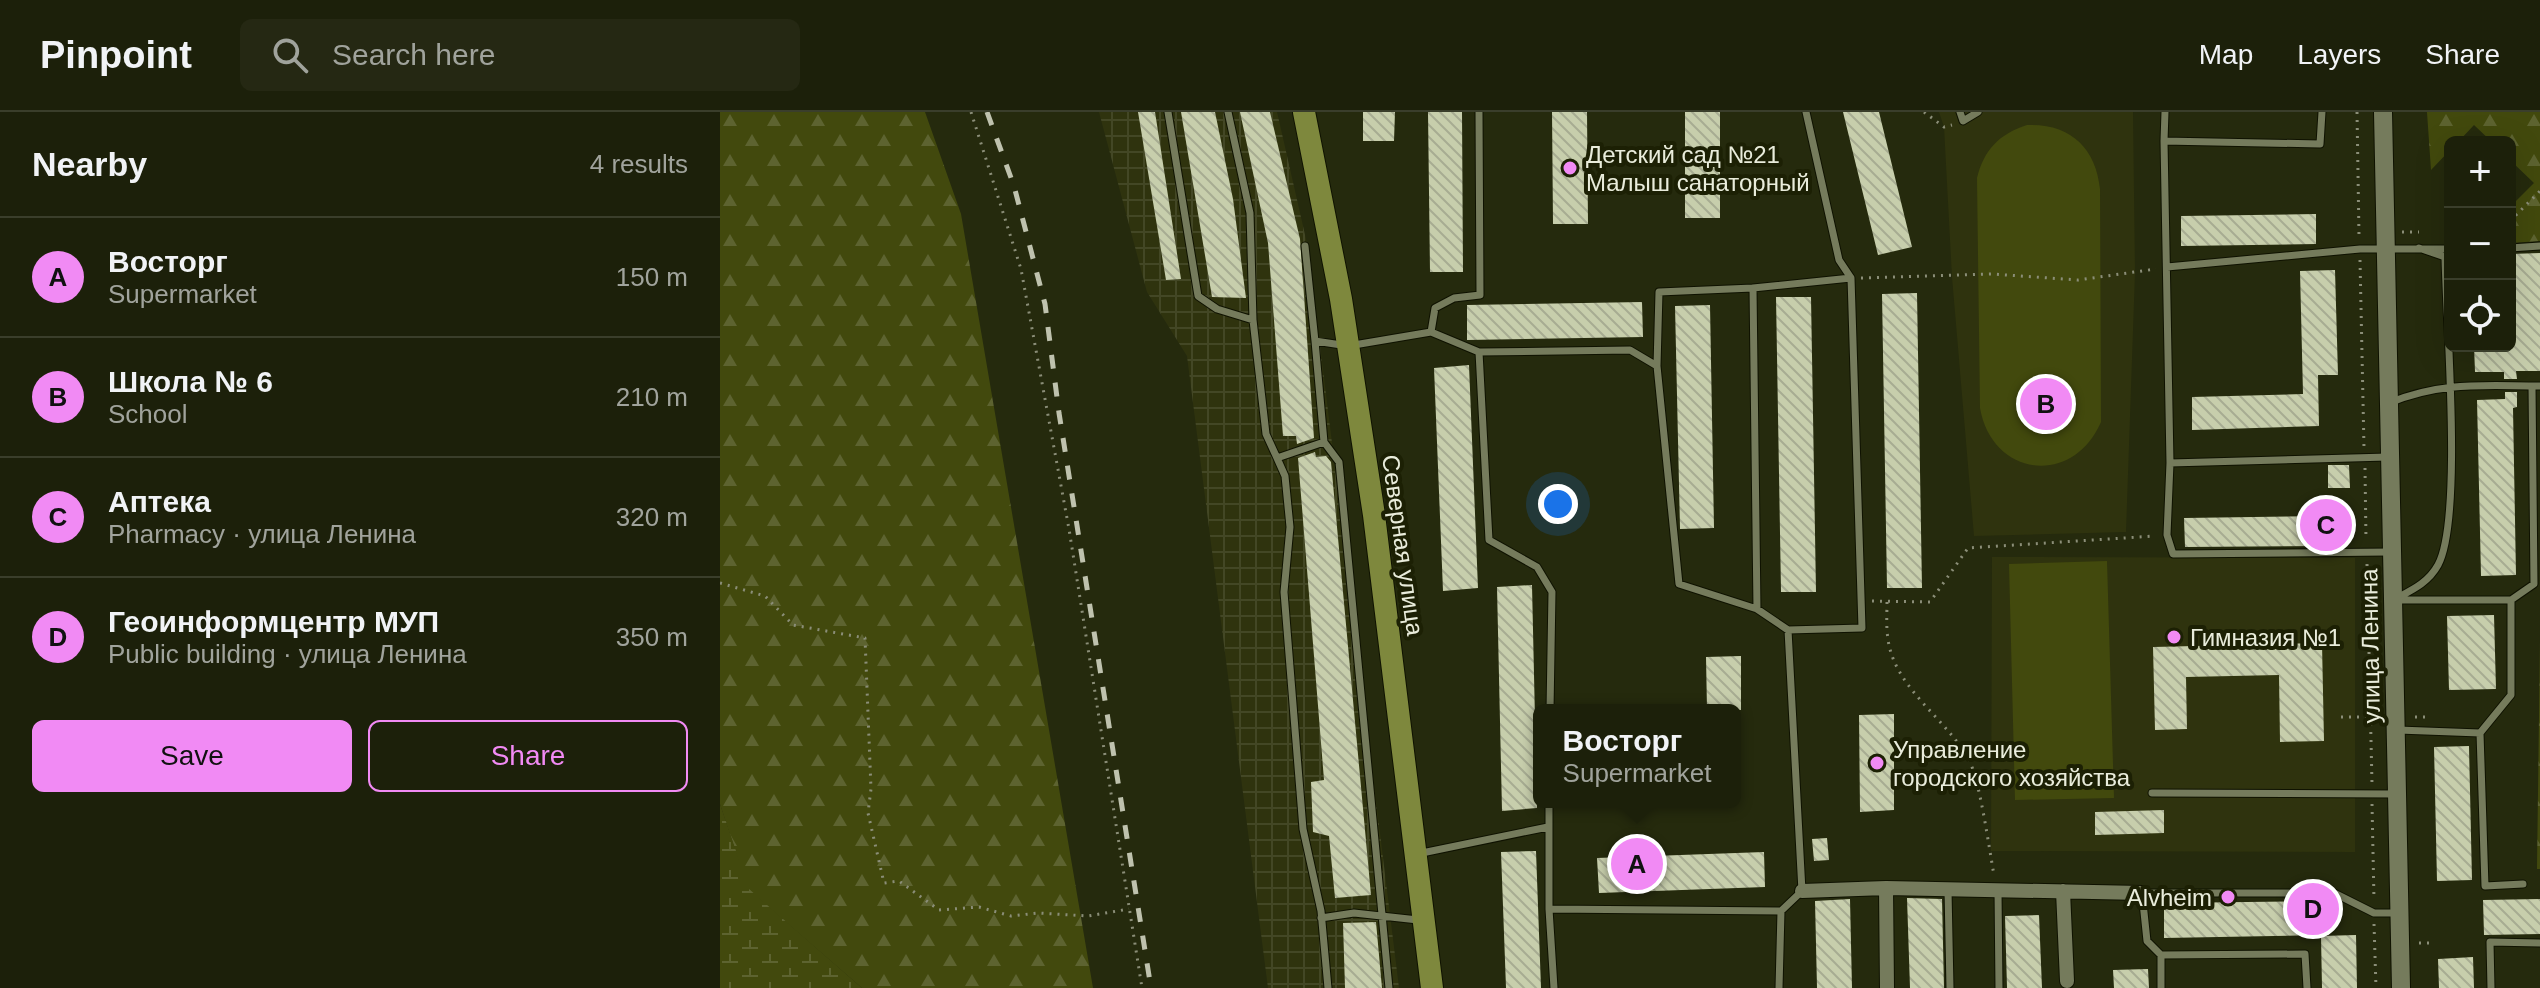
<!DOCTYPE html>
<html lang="en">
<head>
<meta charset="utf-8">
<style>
	:root { --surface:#1c200a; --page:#252813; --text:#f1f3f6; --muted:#a0a39c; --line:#3a3e2b; --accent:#f18af4 }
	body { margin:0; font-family:Arial,sans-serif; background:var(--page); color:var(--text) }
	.controls { position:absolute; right:24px; top:24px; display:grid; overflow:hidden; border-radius:12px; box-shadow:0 8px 32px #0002 }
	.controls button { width:72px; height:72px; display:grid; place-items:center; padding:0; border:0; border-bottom:2px solid var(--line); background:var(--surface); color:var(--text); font:40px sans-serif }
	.you { position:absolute; left:838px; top:392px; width:28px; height:28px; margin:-20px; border:6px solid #fff; border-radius:50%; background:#1a73e8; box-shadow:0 0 0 12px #1a73e833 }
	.badge { display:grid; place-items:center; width:52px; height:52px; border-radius:50%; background:var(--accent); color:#111; font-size:26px; font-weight:700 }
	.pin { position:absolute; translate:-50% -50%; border:4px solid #fff; box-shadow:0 2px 8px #0006 }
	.popup { position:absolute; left:813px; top:592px; width:208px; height:104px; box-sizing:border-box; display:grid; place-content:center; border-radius:12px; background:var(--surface); filter:drop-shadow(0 2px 6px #0005); font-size:26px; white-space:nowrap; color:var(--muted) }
	.popup b { font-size:30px; color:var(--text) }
	.popup::after { content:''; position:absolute; left:50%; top:100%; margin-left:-16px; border:16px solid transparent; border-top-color:var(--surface) }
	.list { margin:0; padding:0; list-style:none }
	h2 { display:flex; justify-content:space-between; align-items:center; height:104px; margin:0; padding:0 32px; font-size:34px }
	h2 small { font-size:26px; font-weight:400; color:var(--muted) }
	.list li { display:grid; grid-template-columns:52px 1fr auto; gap:24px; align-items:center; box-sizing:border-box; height:120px; padding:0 32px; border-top:2px solid var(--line) }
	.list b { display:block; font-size:30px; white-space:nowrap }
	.list p { margin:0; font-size:26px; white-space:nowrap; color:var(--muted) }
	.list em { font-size:26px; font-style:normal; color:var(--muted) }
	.actions { display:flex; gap:16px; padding:24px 32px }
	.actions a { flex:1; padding:18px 0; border:2px solid var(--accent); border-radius:12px; text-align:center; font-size:28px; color:var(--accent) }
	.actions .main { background:var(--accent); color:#111 }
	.icon { flex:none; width:44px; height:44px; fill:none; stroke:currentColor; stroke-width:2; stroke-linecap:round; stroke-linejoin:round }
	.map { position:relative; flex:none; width:1820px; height:876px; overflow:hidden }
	header { display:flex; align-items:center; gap:48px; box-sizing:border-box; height:112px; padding:0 40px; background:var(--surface); border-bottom:2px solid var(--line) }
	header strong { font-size:38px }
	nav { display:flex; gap:44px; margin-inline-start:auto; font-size:28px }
	.search { width:560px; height:72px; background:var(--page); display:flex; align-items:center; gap:20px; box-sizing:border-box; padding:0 28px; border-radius:12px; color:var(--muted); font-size:30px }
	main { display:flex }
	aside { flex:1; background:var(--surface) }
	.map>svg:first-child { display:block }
	.built { fill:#2f330e }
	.industrial { fill:url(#industrial-grid) }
	.forest { fill:url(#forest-firs) }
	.wetland { fill:url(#wetland-marsh) }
	.pitch { fill:#42490d }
	.building { fill:url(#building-back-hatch) }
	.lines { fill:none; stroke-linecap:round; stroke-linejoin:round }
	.service-casing { stroke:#0f1200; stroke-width:9 }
	.minor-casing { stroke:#0f1200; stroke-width:16 }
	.tertiary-casing { stroke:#0f1200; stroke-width:20 }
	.primary-casing { stroke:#0f1200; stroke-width:24 }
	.path { stroke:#8b8e78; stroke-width:3; stroke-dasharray:2 6; stroke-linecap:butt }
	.service { stroke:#757b5c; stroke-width:7 }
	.minor { stroke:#757b5c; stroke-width:14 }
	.tertiary { stroke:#757b5c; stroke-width:18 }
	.primary { stroke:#7e883d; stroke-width:22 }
	.rail { stroke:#bfc2ae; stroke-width:5; stroke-dasharray:14 14; stroke-linecap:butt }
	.poi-dot { fill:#f18af4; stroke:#1c2004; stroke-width:3 }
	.labels { text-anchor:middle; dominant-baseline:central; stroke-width:8; stroke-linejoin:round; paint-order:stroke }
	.poi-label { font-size:24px; fill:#e9ecdb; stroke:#1c2004; text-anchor:start }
	.street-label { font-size:24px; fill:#e9ecdb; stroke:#1c2004 }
</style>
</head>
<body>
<header>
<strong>Pinpoint</strong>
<div class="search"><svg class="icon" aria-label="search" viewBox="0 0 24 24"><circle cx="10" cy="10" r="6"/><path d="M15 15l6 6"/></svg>Search here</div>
<nav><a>Map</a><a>Layers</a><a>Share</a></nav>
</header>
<main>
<aside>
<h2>Nearby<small>4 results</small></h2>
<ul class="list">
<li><span class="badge">A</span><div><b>Восторг</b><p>Supermarket</p></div><em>150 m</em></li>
<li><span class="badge">B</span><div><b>Школа № 6</b><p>School</p></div><em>210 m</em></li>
<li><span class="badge">C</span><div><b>Аптека</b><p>Pharmacy · улица Ленина</p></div><em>320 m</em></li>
<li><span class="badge">D</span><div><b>Геоинформцентр МУП</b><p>Public building · улица Ленина</p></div><em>350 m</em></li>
</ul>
<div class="actions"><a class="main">Save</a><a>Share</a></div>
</aside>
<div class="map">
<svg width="1820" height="876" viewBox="0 0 1820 876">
	<defs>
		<pattern id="industrial-grid" width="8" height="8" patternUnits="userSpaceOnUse" patternTransform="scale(2)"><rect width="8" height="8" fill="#2f330e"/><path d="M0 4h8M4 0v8" fill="none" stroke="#434725"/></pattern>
		<pattern id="forest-firs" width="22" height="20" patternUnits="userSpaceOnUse" patternTransform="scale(2)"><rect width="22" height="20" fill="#42490d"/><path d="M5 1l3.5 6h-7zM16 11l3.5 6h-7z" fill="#5d6330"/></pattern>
		<pattern id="wetland-marsh" width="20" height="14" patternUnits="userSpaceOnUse" patternTransform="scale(2)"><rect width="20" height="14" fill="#42490d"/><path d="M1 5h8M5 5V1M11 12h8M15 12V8" fill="none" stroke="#5d6330"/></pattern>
		<pattern id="building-back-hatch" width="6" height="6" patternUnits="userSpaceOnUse" patternTransform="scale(2)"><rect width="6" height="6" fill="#c7ceac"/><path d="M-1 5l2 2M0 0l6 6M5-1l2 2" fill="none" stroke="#a7ac92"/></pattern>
	</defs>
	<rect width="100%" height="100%" fill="#252a0d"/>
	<path class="built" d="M1219,0H1413L1415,161L1406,420L1254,424L1232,165L1224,15Z
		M1272,445L1635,446V740L1271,739Z"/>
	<path class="industrial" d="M379,0H557L588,136L679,876H548L467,244L427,180Z"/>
	<path class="forest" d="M0,0H205L241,102L373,876H142L28,777L0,692Z
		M1707,0H1820V129L1790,131V95L1814,71L1790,48V30H1772L1754,13L1738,30H1730V38L1711,58Z
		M1820,530V757H1817Z"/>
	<path class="wetland" d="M0,692L29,777L142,876H0Z"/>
	<path class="pitch" d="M1307,13C1350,11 1376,36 1380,77L1381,310C1353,375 1272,365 1260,296L1257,66C1264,38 1279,22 1307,13Z
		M1387,449L1394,686L1295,688L1289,452Z"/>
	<path class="building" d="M418,0H435L461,167L446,168Z
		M461,0H495L513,87L526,186L492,185Z
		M520,0H550L580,127L594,326L577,332L576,324H563L548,131Z
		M643,0H675L674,29H643Z
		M708,0H742L743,160H710Z
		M832,0H867L868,112H833Z
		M965,0H1000V106H965Z
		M1123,0H1159L1192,135L1158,143Z
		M1596,102V132L1461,134V104Z
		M1820,141V259H1796L1797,267H1784V260H1755L1754,234H1790V142Z
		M1615,158L1618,263H1598L1599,314L1472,318V285L1583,282L1580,159Z
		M1197,181L1202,476H1167L1162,182Z
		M1056,185H1091L1096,480H1061Z
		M922,190L923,225L747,228V193Z
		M990,193L994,416L960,417L955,194Z
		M749,253L758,476L723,479L714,256Z
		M1785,280H1797V295L1793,296L1796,463L1761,464L1757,288L1785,287Z
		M595,340L596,345L606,344L611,350L651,783L615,786L609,724L593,720L591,670L604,668L578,346Z
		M1608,353H1629L1630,376H1608Z
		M1608,404L1609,434L1465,435L1464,406Z
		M812,473L817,696L782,699L777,475Z
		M1774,503L1776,577L1729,578L1727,504Z
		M1602,531L1604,629L1560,630L1559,563L1466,565L1467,617L1435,618L1433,535Z
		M1021,544V598H987L986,545Z
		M1174,602V698L1140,700L1139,603Z
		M1749,634L1752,768L1717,769L1714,635Z
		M1444,698V721L1375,723V700Z
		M1107,726L1109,748L1094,749L1092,727Z
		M816,739L821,876H786L781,740Z
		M1044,740L1045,775L879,781L877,746Z
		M1187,786L1222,787L1224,876H1190Z
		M1130,787L1132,876H1097L1095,789Z
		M1820,787V822L1764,823L1763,788Z
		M1608,789L1609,823L1444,826V791Z
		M1319,803L1322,876H1287L1285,804Z
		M656,810L662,876H625L623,811Z
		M1636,823L1637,876H1602L1601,824Z
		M1753,845L1754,876H1719L1718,847Z
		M1428,857L1429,876H1394L1393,858Z"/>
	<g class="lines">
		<g class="service-casing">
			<path id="service" d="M448,0L478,184L497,197L533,208L530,101L508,0
				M1240,0L1243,9L1258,0
				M1445,0L1444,29L1600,32L1602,0
				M1444,29L1450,351L1668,345
				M585,134L595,229
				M1790,136L1820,134
				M1447,155L1640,137H1730
				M533,208L546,322L557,346L604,330
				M711,220L759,240L769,428L817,455L832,480L830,598
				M759,240L910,238L937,254L959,472L1037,497
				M937,254L939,180L1033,176
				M1669,291C1722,269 1764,274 1820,274
				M557,346L565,364L570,415L564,480L583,717L601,799L608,876
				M1450,351L1447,423L1453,442L1670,440
				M1675,487C1692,478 1708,471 1718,453C1743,407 1726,207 1725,145L1699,136
				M1675,488H1791V583L1760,621
				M1791,488L1814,472L1812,274
				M1068,518L1037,497L1033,176L1131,166
				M1678,618L1760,621L1765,774L1803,772
				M1432,681L1675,682
				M829,690V797L1061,799L1082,779L1068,518L1142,516L1131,166L1119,148L1086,0
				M697,742L828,715
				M1228,778L1230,876
				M1278,778L1279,876
				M829,797L834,876
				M601,806L634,801L698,808
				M1441,843V876
				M669,876L619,350L604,330L595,229L628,234L711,220L715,196L734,186L760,183L759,0
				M1059,876L1061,799
				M1587,876L1585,842L1441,843L1427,829L1422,781H1614L1654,801H1679
				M1771,876L1770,830L1820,831"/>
		</g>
		<g class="minor-casing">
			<path id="minor" d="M1166,776L1167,876
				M1082,779L1166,776L1422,781
				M1343,779L1347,869"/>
		</g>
		<g class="tertiary-casing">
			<path id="tertiary" d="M1663,0L1681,876"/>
		</g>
		<g class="primary-casing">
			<path id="primary" d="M584,0L621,187L654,403L712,876"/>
		</g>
		<path class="path" d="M251,0L301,157L349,417L422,876
			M1204,0L1224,15L1232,13
			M1637,0L1639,124
			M1790,109L1820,79
			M1682,120H1699
			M1640,148L1644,336
			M1141,166L1272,162L1358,168L1436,157
			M1645,356L1646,428
			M1647,452L1652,672
			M0,471L45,484L73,513L145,526L151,677L148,701L164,771L179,769L219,798L259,795L291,804L318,801L368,804L409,797
			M1152,489L1210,490L1248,436L1435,424
			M1167,490C1167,502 1166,515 1168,527C1174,576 1227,607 1249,648C1260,669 1269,736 1274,763
			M1621,605H1657
			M1695,605H1707
			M1652,692L1654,788
			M1654,812L1656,876
			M1699,831H1711"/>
		<use href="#service" class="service"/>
		<use href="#minor" class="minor"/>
		<use href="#tertiary" class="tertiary"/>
		<use href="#primary" class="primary"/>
		<path class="rail" d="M267,0L294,74L325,192L339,301L431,876"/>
	</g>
	<g class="poi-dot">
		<circle cx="850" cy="56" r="8"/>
		<circle cx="1454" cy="525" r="8"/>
		<circle cx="1157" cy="651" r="8"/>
		<circle cx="1508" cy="785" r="8"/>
	</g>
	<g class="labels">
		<g class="poi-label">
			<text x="866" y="42">Детский сад №21<tspan x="866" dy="28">Малыш санаторный</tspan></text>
			<text x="1470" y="525">Гимназия №1</text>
			<text x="1173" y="637">Управление<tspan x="1173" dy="28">городского хозяйства</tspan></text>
			<text x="1492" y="785" text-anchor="end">Alvheim</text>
		</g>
		<g class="street-label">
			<text transform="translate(683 433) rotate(82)">Северная улица</text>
			<text transform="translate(1650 534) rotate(-91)">улица Ленина</text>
		</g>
	</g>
</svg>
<div class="controls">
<button>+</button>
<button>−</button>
<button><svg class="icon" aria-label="locate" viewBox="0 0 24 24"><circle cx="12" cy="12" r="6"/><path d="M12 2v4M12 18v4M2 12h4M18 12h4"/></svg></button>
</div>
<div class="you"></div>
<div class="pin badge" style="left:917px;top:752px">A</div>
<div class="popup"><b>Восторг</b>Supermarket</div>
<div class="pin badge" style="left:1326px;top:292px">B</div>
<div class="pin badge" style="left:1606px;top:413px">C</div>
<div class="pin badge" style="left:1593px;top:797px">D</div>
</div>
</main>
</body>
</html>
